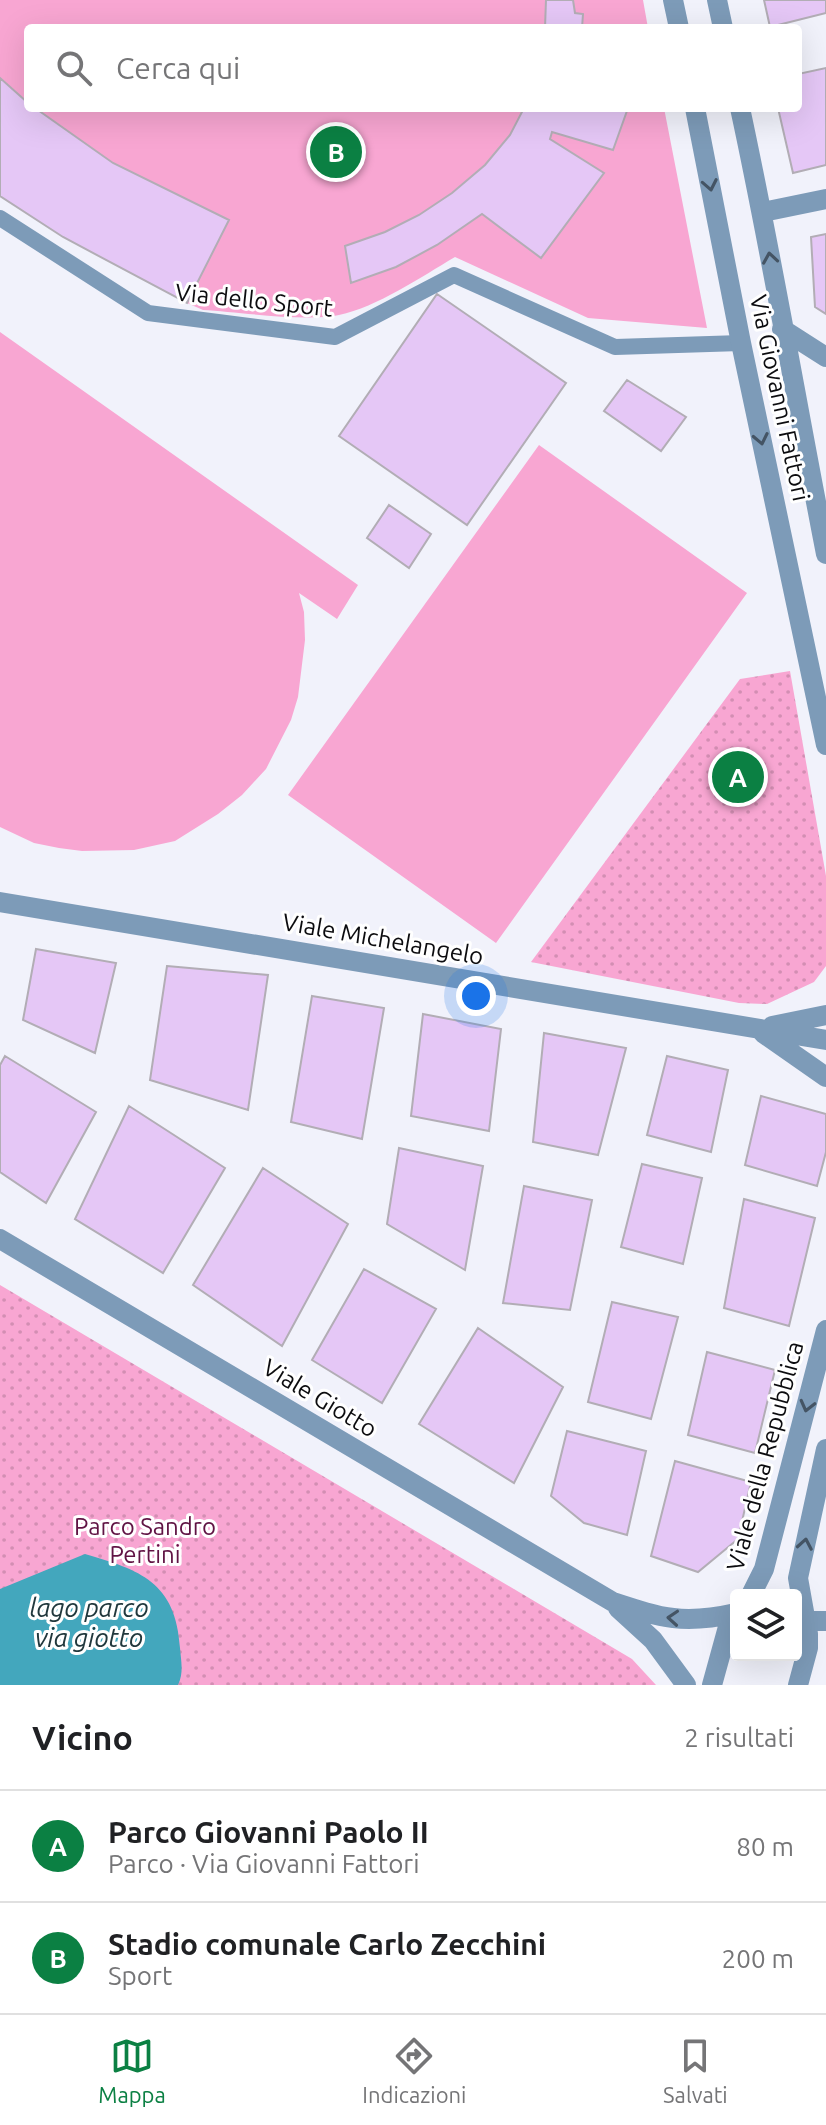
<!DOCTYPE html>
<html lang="it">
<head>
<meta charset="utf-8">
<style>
	:root { --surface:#fff; --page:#f6f6f6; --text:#202124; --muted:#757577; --line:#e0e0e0; --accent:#0b8043 }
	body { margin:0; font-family:Ubuntu,sans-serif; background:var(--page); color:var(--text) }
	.controls { position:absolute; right:24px; bottom:24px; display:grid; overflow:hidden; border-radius:8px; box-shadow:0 8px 32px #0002 }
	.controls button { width:72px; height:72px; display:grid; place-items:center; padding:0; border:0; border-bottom:2px solid var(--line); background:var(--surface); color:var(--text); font:40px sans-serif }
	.you { position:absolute; left:476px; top:996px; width:28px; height:28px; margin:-20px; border:6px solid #fff; border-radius:50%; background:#1a73e8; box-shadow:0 0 0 12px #1a73e833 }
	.badge { display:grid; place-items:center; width:52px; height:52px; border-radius:50%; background:var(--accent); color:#fff; font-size:26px; font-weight:700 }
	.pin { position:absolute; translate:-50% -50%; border:4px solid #fff; box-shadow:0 2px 8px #0006 }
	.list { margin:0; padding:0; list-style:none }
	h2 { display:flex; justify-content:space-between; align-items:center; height:104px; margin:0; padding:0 32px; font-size:34px }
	h2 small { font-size:26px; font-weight:400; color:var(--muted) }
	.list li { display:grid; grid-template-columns:52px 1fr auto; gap:24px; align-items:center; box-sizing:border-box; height:112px; padding:0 32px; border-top:2px solid var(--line) }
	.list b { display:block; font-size:30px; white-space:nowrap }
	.list p { margin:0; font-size:26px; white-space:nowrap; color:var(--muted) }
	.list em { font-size:26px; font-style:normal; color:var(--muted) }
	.icon { flex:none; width:44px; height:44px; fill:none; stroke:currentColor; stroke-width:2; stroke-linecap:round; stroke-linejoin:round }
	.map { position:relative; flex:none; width:826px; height:1685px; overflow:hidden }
	.search { position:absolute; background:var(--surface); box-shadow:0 8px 32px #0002; left:24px; right:24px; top:24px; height:88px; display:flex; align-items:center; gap:20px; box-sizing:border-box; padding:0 28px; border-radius:8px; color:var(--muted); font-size:30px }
	.sheet { height:328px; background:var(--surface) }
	nav { display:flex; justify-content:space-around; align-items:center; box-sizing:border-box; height:112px; border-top:2px solid var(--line); background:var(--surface); font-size:22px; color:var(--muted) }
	nav a { display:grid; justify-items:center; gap:4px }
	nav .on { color:var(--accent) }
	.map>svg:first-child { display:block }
	.park { fill:url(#park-dots) }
	.garden { fill:#f8a6d2 }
	.water { fill:#43a7bd }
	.building { fill:#e5c7f6; stroke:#b2adb5; stroke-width:2 }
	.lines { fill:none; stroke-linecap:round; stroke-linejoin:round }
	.lane { stroke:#7d9bb8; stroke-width:16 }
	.street { stroke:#7d9bb8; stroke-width:20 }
	.oneway { stroke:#445464 }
	.labels { text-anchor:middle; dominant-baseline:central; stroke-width:6; stroke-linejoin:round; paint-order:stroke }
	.street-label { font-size:24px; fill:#0c0c0f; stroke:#fff }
	.park-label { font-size:24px; fill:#601344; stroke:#fff }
	.water-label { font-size:26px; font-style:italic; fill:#21383d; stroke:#fff }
</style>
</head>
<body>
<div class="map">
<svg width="826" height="1685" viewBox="0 0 826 1685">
	<defs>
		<pattern id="park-dots" width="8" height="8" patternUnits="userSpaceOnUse" patternTransform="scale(2)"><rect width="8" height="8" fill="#f8a6d2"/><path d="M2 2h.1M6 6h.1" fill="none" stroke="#d38eb3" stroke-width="1.8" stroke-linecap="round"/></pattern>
	</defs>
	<rect width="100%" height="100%" fill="#f1f2fb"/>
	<path class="park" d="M790,671L826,876V966L814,982L767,1004L739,1003L531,962L740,679Z
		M0,1285L632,1659L656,1685H0Z"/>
	<path class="garden" d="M0,0H643L648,28H28V108H664L707,328L588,318L455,257C421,277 377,307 339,315C305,322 239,312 203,310L187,303L63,237L0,196Z
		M0,332L358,585L337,619L299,593L304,612L305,640L298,697L291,720L266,769L242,795L218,814L175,841L134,850L82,851L59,848L34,843L0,827Z
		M539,445L747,593L496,943L288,795Z"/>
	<path class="water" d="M85,1554C140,1570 176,1582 180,1648C181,1661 184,1673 178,1685H0V1589Z"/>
	<path class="building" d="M546,0H573L575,13L583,14L582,28H545Z
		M764,0H826V13L770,27Z
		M826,68V165L793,173L778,108H798V74Z
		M0,78L28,103V108H35L113,163L229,220L187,303L63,237L0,196Z
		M524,108H628L613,150L552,132L550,139L604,173L541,258L482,214L437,245L396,267L351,283L345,246L385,232L419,215L452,193L485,165L510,135Z
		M826,234V314L815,307L811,237Z
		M437,294L566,383L467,525L339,436Z
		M627,380L686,417L661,451L604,411Z
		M389,505L431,534L409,568L367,538Z
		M36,949L116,963L95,1053L23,1020Z
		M167,966L268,975L248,1110L150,1080Z
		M312,996L384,1008L362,1139L291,1122Z
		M423,1014L501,1029L489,1131L411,1116Z
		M544,1033L626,1048L598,1155L533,1142Z
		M5,1056L96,1112L46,1203L0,1172V1065Z
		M667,1056L728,1070L711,1152L647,1135Z
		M761,1096L826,1114V1152L817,1186L745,1165Z
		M129,1106L225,1168L163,1273L75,1219Z
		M399,1148L483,1166L465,1270L387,1224Z
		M642,1164L702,1178L683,1264L621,1247Z
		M263,1168L348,1224L282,1346L193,1285Z
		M524,1186L592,1200L570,1310L503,1303Z
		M744,1199L815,1218L789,1326L724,1308Z
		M364,1269L436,1309L382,1403L312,1360Z
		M612,1302L678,1317L651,1419L588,1402Z
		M478,1328L563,1387L514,1483L419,1424Z
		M707,1352L775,1370L755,1453L688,1435Z
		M567,1431L646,1451L627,1535L584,1523L551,1496Z
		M675,1461L751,1482L738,1539L698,1572L651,1556Z"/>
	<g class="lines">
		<path class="lane" d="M0,218L148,313L335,337L454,275L615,347L741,343"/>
		<path class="street" d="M673,0L679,28
			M717,0L723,28
			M695,108L741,343L826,745
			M740,108C772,256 797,406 826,554
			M763,212L826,199
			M782,329L826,357
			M0,902L826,1040
			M772,1026L826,1015
			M763,1033L826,1077
			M0,1239L613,1602C662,1618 683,1625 736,1613
			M751,1595L764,1569L826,1330
			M618,1608L653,1640L686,1685
			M804,1621H826
			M712,1685L728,1627L736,1614
			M798,1685L808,1648V1634L798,1578L826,1449"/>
	</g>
	<defs><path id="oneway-chevron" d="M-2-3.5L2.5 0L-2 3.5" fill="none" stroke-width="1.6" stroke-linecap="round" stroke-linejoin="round" transform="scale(2)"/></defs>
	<g class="oneway">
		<use href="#oneway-chevron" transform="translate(710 185) rotate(79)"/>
		<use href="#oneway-chevron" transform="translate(770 258) rotate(-99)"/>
		<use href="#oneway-chevron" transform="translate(761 439) rotate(78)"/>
		<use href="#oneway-chevron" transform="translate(807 1406) rotate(104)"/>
		<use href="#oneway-chevron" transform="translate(805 1544) rotate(-80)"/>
		<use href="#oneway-chevron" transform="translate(673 1618) rotate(-176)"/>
	</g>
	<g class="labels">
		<g class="street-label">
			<text transform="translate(254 300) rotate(6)">Via dello Sport</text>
			<text transform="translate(780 398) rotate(78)">Via Giovanni Fattori</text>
			<text transform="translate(383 939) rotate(10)">Viale Michelangelo</text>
			<text transform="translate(320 1398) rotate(31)">Viale Giotto</text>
			<text transform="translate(765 1456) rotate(-75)">Viale della Repubblica</text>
		</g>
		<g class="park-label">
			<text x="145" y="1526">Parco Sandro<tspan x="145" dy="28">Pertini</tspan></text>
		</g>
		<g class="water-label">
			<text x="89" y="1607">lago parco<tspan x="89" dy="30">via giotto</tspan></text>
		</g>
	</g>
</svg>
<div class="controls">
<button><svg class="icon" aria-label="layers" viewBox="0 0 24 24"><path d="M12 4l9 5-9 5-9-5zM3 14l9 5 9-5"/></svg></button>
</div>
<div class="you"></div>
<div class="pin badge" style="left:738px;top:777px">A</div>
<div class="pin badge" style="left:336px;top:152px">B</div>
<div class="search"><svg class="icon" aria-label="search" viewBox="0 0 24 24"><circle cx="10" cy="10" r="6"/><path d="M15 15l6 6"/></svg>Cerca qui</div>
</div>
<section class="sheet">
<h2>Vicino<small>2 risultati</small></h2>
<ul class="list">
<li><span class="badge">A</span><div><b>Parco Giovanni Paolo II</b><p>Parco · Via Giovanni Fattori</p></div><em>80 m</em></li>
<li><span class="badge">B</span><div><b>Stadio comunale Carlo Zecchini</b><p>Sport</p></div><em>200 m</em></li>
</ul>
</section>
<nav>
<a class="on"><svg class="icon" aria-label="map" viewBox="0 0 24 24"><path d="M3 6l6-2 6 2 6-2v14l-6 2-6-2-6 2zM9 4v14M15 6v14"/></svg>Mappa</a>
<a><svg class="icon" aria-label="directions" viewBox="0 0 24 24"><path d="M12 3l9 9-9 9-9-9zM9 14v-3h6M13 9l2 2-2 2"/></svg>Indicazioni</a>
<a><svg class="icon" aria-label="saved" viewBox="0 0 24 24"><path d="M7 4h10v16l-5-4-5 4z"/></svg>Salvati</a>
</nav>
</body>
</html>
